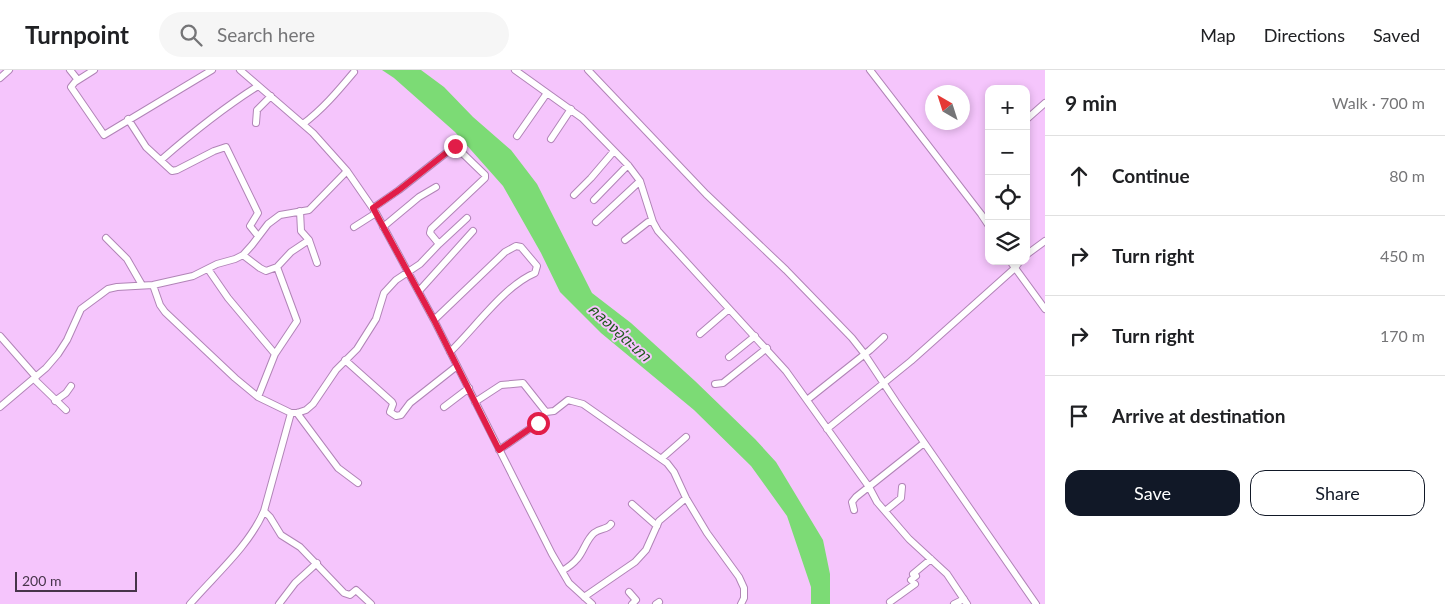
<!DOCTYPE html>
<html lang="en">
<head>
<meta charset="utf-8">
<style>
	:root { --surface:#fff; --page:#f6f6f6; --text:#202124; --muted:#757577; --line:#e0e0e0; --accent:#111827 }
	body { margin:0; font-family:Lato,"Noto Sans Thai",sans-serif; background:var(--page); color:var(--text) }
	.controls { position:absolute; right:15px; top:15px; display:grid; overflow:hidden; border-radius:10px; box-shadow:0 2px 8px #0003 }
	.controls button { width:45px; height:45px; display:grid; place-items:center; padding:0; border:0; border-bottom:1px solid var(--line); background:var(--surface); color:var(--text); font:25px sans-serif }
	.compass { position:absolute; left:925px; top:15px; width:45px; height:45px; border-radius:50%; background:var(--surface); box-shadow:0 2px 8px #0003; rotate:321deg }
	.scale { position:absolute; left:15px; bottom:12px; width:122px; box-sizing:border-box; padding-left:5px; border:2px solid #47344a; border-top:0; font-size:14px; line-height:18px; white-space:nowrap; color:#47344a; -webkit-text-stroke:4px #f5c5fc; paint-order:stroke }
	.stop { position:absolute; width:15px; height:15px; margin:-11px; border:4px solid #e11d48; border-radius:50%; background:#fff }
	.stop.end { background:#e11d48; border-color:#fff; box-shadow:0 1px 5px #0008 }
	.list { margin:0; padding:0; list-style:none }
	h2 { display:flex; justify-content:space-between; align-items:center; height:65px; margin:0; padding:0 20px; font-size:21px }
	h2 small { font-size:16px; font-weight:400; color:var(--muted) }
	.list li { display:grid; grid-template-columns:32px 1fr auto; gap:15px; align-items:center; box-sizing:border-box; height:80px; padding:0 20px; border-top:1px solid var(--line) }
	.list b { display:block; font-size:19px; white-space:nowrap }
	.list em { font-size:16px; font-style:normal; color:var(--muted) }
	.actions { display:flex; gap:10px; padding:15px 20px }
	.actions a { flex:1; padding:11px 0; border:1px solid var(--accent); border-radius:15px; text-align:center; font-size:18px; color:var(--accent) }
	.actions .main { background:var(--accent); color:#fff }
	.icon { flex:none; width:28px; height:28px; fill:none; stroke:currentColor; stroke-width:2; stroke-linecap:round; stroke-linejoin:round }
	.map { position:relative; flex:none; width:1045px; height:534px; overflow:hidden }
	header { display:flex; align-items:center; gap:30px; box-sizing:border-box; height:70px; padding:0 25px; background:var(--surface); border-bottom:1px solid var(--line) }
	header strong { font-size:24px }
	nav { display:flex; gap:28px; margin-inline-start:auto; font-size:18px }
	.search { width:350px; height:45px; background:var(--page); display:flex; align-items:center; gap:12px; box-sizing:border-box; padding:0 18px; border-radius:28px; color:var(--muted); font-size:19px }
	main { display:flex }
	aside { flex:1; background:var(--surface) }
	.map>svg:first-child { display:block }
	.water { fill:#7cdb75 }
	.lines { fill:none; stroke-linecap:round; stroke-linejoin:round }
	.minor-casing { stroke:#b184b7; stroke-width:8 }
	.minor { stroke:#fff; stroke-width:6 }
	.route { stroke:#e11d48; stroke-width:6 }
	.labels { text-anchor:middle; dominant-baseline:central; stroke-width:4; stroke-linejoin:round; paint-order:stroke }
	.water-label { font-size:15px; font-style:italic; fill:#1b5a18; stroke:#f5c5fc }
</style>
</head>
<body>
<header>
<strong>Turnpoint</strong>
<div class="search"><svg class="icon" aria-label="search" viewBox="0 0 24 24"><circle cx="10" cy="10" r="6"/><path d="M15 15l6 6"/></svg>Search here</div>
<nav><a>Map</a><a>Directions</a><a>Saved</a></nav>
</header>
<main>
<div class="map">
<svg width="1045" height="534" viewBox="0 0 1045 534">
	<rect width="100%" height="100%" fill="#f5c5fc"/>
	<path class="water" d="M382,0H421L444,17L473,47L511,80L537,114L592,223L631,253L695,311L755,369L776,392L823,470L830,504V534H811V517L787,446L751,396L694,340L601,263L560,222L541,183L503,116L455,62L394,8Z"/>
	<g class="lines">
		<g class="minor-casing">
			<path id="minor" d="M70,0L78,10
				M94,0L75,12L71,17L104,65L212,0
				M240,0L313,63L347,101L376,143L434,250L552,484L569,513L592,534
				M515,0L582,48L628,95L640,111L653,152L658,161L786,301L869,417L877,432L909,469L947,504L967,534
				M588,0L706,124L786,200L852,268L863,282L896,332L1036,534
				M870,0L981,144L989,156
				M0,8L9,0
				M1028,48L1045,33
				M128,49L146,77L172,101L177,100L214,81L226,77L258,143L250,156L258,166
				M256,53L257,40L271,26
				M303,54C323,39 338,21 354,2
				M517,66L547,23
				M551,69L571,39
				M161,90C192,63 223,38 258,16
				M574,125L591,108L614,81
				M594,130L628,95
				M373,138L399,120L455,76L485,105V108L431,159L430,163L439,174
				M300,141L301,161L309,170L317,193
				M596,152L640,111
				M354,157L376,143
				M383,157L419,127L436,117
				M106,168L127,189L142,215
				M625,170L648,152H653
				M243,185L260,198L266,201L277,197L291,182L309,170
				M1026,185L1045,171
				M1010,191L1045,239
				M208,199L228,228L275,284L258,327
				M153,215L160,235L165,242L235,308L258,327L291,343H297L306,340L313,334L336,300L357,279L376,249L384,223L396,210L420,194L439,174L467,148
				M419,221L473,161
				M434,250L505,182L516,176L521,177L537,196L535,203C504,216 475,258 450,282
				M700,264L729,239
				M0,266L36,307
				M275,284L297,251L277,197
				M729,287L755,266
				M345,290L392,332L393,334L390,342L396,346L401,345L410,333L457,296
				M34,309L66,340
				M715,314L723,313L767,278
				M807,330L870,280L884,267
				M55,331L66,323L71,316
				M475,332L501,315L523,313L546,342L554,341L568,330L583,334L667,393L674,402L686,428L707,463L739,507L744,518V528L741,534
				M0,337L46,298L58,284L67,270L81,239L100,225L108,219L117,217L153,215L193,206L217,194L235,189L243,185L252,175L268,154L280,145L309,140L347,101
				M444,337L469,318
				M297,343L338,398L358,413
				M827,359L911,291L1015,198L1020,191
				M499,380L538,353L546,342
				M662,388L686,367
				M632,434L657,456
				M854,440L852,432L856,427L924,373
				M264,441L270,447L281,465L300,477L344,523L350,525L356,520L371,534
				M885,441L901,428L902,417
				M562,501C567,498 573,494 577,489C584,481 586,470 594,463C600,458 607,460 611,454
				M629,522L636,530L632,534
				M584,527L635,492L646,480L659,451L686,428
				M890,532L915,514L911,510L916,506L913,504L931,489
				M190,534C215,505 249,476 264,441L291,343
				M279,534L295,513L317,493
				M656,534L659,532
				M954,534L964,529"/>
		</g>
		<use href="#minor" class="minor"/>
	</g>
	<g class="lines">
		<path class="route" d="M455,76L399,120L373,138L434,250L499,380L538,353"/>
	</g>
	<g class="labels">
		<g class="water-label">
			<text transform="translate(620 262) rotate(42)">คลองอุ่ตะเภา</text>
		</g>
	</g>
</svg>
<div class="controls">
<button>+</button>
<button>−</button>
<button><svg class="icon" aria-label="locate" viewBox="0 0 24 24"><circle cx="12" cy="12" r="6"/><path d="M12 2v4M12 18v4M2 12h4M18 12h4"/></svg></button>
<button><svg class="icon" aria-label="layers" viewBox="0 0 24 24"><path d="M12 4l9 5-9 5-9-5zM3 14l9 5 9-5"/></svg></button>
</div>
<svg class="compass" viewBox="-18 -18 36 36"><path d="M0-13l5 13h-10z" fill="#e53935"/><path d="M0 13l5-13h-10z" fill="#757577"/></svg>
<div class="scale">200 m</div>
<div class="stop" style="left:538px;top:353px"></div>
<div class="stop end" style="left:455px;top:76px"></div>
</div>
<aside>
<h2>9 min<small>Walk · 700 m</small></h2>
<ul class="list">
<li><svg class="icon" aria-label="ahead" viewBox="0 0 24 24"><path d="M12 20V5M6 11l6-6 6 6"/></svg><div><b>Continue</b></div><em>80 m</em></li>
<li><svg class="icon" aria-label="right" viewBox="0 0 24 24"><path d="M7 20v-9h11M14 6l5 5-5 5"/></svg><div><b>Turn right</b></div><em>450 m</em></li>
<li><svg class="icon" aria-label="right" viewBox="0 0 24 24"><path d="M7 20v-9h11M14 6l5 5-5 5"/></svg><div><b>Turn right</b></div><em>170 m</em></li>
<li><svg class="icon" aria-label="arrive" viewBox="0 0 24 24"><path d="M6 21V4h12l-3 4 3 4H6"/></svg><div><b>Arrive at destination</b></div></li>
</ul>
<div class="actions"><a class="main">Save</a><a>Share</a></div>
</aside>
</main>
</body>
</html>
